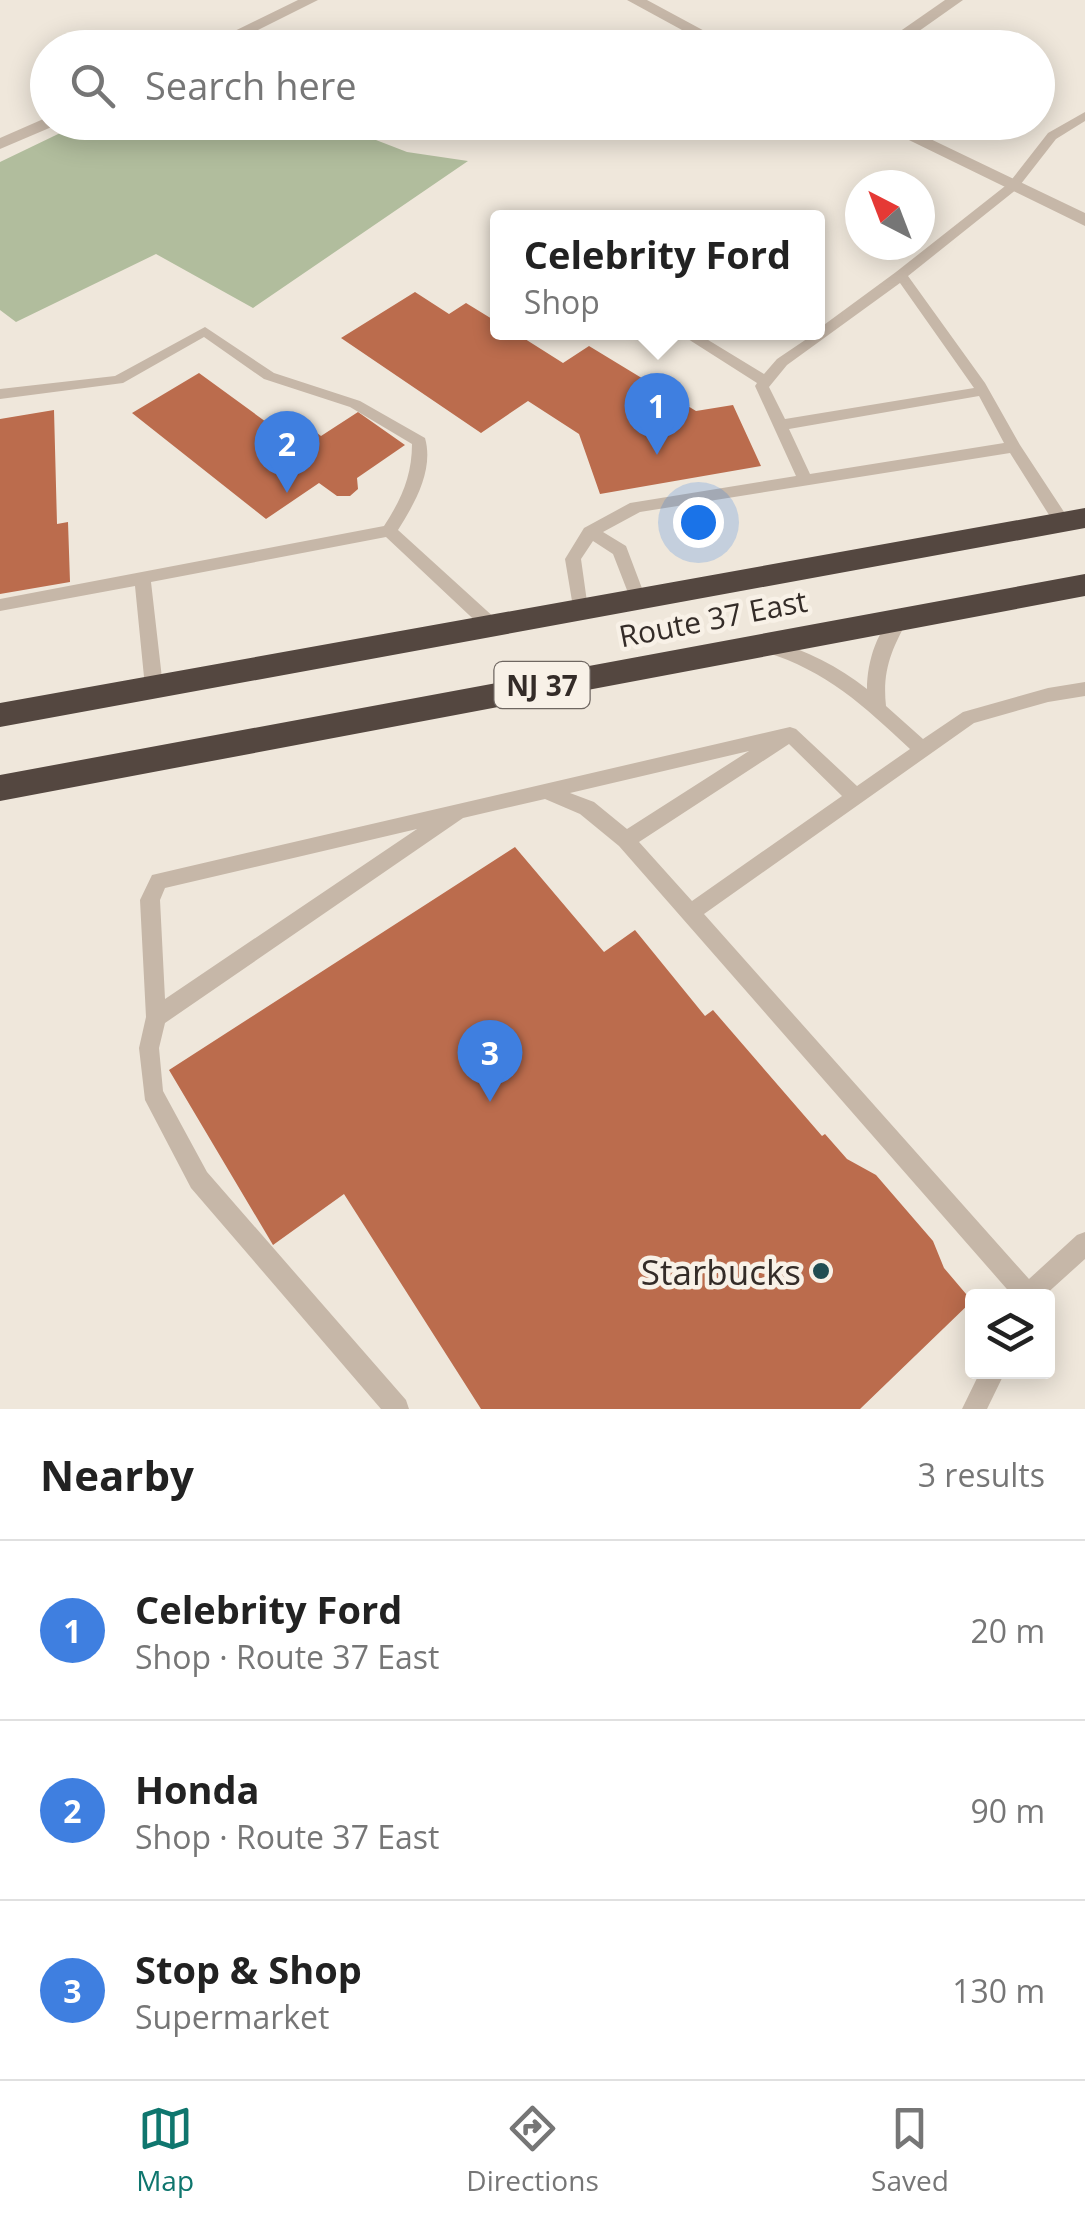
<!DOCTYPE html>
<html lang="en">
<head>
<meta charset="utf-8">
<style>
	:root { --surface:#fff; --page:#f6f6f6; --text:#222; --muted:#767676; --line:#e0e0e0; --accent:#0f766e }
	body { margin:0; font-family:"Open Sans",sans-serif; background:var(--page); color:var(--text) }
	.controls { position:absolute; right:30px; bottom:30px; display:grid; overflow:hidden; border-radius:10px; box-shadow:0 5px 25px #0003 }
	.controls button { width:90px; height:90px; display:grid; place-items:center; padding:0; border:0; border-bottom:2px solid var(--line); background:var(--surface); color:var(--text); font:50px sans-serif }
	.compass { position:absolute; left:845px; top:170px; width:90px; height:90px; border-radius:50%; background:var(--surface); box-shadow:0 5px 25px #0003; rotate:318deg }
	.you { position:absolute; left:698px; top:522px; width:35px; height:35px; margin:-25px; border:8px solid #fff; border-radius:50%; background:#1a73e8; box-shadow:0 0 0 15px #1a73e833 }
	.badge { display:grid; place-items:center; width:65px; height:65px; border-radius:50%; background:var(--accent); color:#fff; font-size:32px; font-weight:700 }
	.pin { position:absolute; translate:-50% -82px; filter:drop-shadow(0 2px 5px #0008) }
	.pin::after { content:''; position:absolute; top:52px; width:35px; height:30px; background:inherit; clip-path:polygon(0 0,100% 0,50% 100%) }
	.popup { position:absolute; left:490px; top:210px; width:335px; height:130px; box-sizing:border-box; display:grid; place-content:center; border-radius:10px; background:var(--surface); filter:drop-shadow(0 2px 8px #0005); font-size:32px; white-space:nowrap; color:var(--muted) }
	.popup b { font-size:38px; color:var(--text) }
	.popup::after { content:''; position:absolute; left:50%; top:100%; margin-left:-20px; border:20px solid transparent; border-top-color:var(--surface) }
	.list { margin:0; padding:0; list-style:none }
	h2 { display:flex; justify-content:space-between; align-items:center; height:130px; margin:0; padding:0 40px; font-size:42px }
	h2 small { font-size:32px; font-weight:400; color:var(--muted) }
	.list li { display:grid; grid-template-columns:65px 1fr auto; gap:30px; align-items:center; box-sizing:border-box; height:180px; padding:0 40px; border-top:2px solid var(--line) }
	.list b { display:block; font-size:38px; white-space:nowrap }
	.list p { margin:0; font-size:32px; white-space:nowrap; color:var(--muted) }
	.list em { font-size:32px; font-style:normal; color:var(--muted) }
	.icon { flex:none; width:55px; height:55px; fill:none; stroke:currentColor; stroke-width:2; stroke-linecap:round; stroke-linejoin:round }
	.map { position:relative; flex:none; width:1085px; height:1409px; overflow:hidden }
	.search { position:absolute; background:var(--surface); box-shadow:0 5px 25px #0003; left:30px; right:30px; top:30px; height:110px; display:flex; align-items:center; gap:25px; box-sizing:border-box; padding:0 35px; border-radius:55px; color:var(--muted); font-size:38px }
	.sheet { height:670px; background:var(--surface) }
	nav { display:flex; justify-content:space-around; align-items:center; box-sizing:border-box; height:140px; border-top:2px solid var(--line); background:var(--surface); font-size:28px; color:var(--muted) }
	nav a { display:grid; justify-items:center; gap:5px }
	nav .on { color:var(--accent) }
	.map>svg:first-child { display:block }
	.green { fill:#b1bd9d }
	.building { fill:#bb6c4d }
	.lines { fill:none; stroke-linecap:round; stroke-linejoin:round }
	.lane { fill:#c6b7a8; fill-rule:evenodd }
	.street { fill:#c6b7a8; fill-rule:evenodd }
	.highway { fill:#544740; fill-rule:evenodd }
	.poi-dot { fill:#214d52; stroke:#f8f1e7; stroke-width:4 }
	.labels { text-anchor:middle; dominant-baseline:central; stroke-width:9; stroke-linejoin:round; paint-order:stroke }
	.shield { fill:#f8f1e7; stroke:#6f6761; stroke-width:2.5 }
	.shield-label { font-size:28px; font-weight:bold; fill:#342c28 }
	.street-label { font-size:30px; fill:#342c28; stroke:#f8f1e7 }
	.near-poi-label { font-size:35px; fill:#342c28; stroke:#f8f1e7; text-anchor:end }
</style>
</head>
<body>
<div class="map">
<svg width="1085" height="1409" viewBox="0 0 1085 1409">
	<rect width="100%" height="100%" fill="#efe7db"/>
	<path class="green" d="M81,123H332L407,152L468,161L253,308L156,254L16,322L0,310V162Z"/>
	<path class="building" d="M415,292L449,314L466,303L497,322V332H514L563,363L589,346L696,411L733,405L761,466L600,494L579,434L528,401L481,433L341,338Z
		M199,373L273,427L293,415L321,436L358,412L405,445L357,478L358,489L350,496H337L319,483L266,519L132,413Z
		M54,410L57,524L68,522L70,582L0,594V419Z
		M515,847L604,952L635,930L705,1016L713,1010L822,1136L825,1134L847,1159L876,1175L933,1241L944,1268L972,1301L860,1409H481L344,1194L273,1245L169,1070Z"/>
	<g class="lines">
		<path class="lane" d="M1085,112V121L1056,139L1017,189L908,276L985,383L1020,445L1068,518L1070,522L1068,526H1056L1010,453L640,512L603,532L626,546L646,599L644,603H632L613,554L593,541L581,559L588,609L580,615L574,613L565,559L584,528L630,503L796,476L755,386L757,383L677,332H695L764,374L777,359L817,332V330L896,272L1009,183L1048,133ZM900,283L974,388L785,419L769,387L787,365ZM979,396L1004,443L810,474L789,429Z
			M205,327L274,373L360,401L425,438C434,470 415,503 398,530L497,620L499,625L497,630H485L386,537L151,582L163,687L160,692H148L145,687L135,586L0,611V599L384,526C401,500 412,476 412,444L350,407L264,379L204,337L123,383L0,399V389L115,376Z
			M901,612L909,618C892,648 882,670 886,706L923,739L963,712L1048,688L1085,682V696L1048,702L974,723L704,914L1029,1279L1077,1235L1085,1232V1259L1044,1296H1013L619,846L580,814L545,799L463,818L165,1023L159,1048L163,1091L207,1172L406,1400L409,1409H381L191,1188L145,1100L139,1048L146,1017L140,900L152,875L790,727L796,729L857,786L910,749C864,706 827,671 765,652L763,647L771,640C807,651 838,666 867,689C867,663 877,625 901,612ZM789,744L842,796L692,901L639,842ZM749,751L627,829L594,802L570,793ZM417,829L165,999L160,900L165,888Z
			M980,1372H1005L987,1409H962Z"/>
		<path class="street" d="M298,0H318L222,48H200Z
			M627,0H647L736,48H715Z
			M945,0H963L895,48H876Z
			M48,117V122H56L54,126L0,149V138Z
			M872,122H895L1085,213V226Z"/>
		<path class="highway" d="M1085,508V528L0,727V703Z
			M1085,574V596L0,801V775Z"/>
	</g>
	<circle class="poi-dot" cx="821" cy="1271" r="10"/>
	<g class="labels">
		<rect class="shield" x="494.5" y="662" width="95" height="46" rx="8"/>
		<g class="shield-label">
			<text x="542" y="685">NJ 37</text>
		</g>
		<g class="street-label">
			<text transform="translate(713 618) rotate(-11)">Route 37 East</text>
		</g>
		<g class="near-poi-label">
			<text x="801" y="1271">Starbucks</text>
		</g>
	</g>
</svg>
<div class="controls">
<button><svg class="icon" aria-label="layers" viewBox="0 0 24 24"><path d="M12 4l9 5-9 5-9-5zM3 14l9 5 9-5"/></svg></button>
</div>
<svg class="compass" viewBox="-18 -18 36 36"><path d="M0-13l5 13h-10z" fill="#e53935"/><path d="M0 13l5-13h-10z" fill="#767676"/></svg>
<div class="you"></div>
<div class="pin badge" style="left:657px;top:455px;background:#3f7fe0">1</div>
<div class="popup"><b>Celebrity Ford</b>Shop</div>
<div class="pin badge" style="left:287px;top:493px;background:#3f7fe0">2</div>
<div class="pin badge" style="left:490px;top:1102px;background:#3f7fe0">3</div>
<div class="search"><svg class="icon" aria-label="search" viewBox="0 0 24 24"><circle cx="10" cy="10" r="6"/><path d="M15 15l6 6"/></svg>Search here</div>
</div>
<section class="sheet">
<h2>Nearby<small>3 results</small></h2>
<ul class="list">
<li><span class="badge" style="background:#3f7fe0">1</span><div><b>Celebrity Ford</b><p>Shop · Route 37 East</p></div><em>20 m</em></li>
<li><span class="badge" style="background:#3f7fe0">2</span><div><b>Honda</b><p>Shop · Route 37 East</p></div><em>90 m</em></li>
<li><span class="badge" style="background:#3f7fe0">3</span><div><b>Stop &amp; Shop</b><p>Supermarket</p></div><em>130 m</em></li>
</ul>
</section>
<nav>
<a class="on"><svg class="icon" aria-label="map" viewBox="0 0 24 24"><path d="M3 6l6-2 6 2 6-2v14l-6 2-6-2-6 2zM9 4v14M15 6v14"/></svg>Map</a>
<a><svg class="icon" aria-label="directions" viewBox="0 0 24 24"><path d="M12 3l9 9-9 9-9-9zM9 14v-3h6M13 9l2 2-2 2"/></svg>Directions</a>
<a><svg class="icon" aria-label="saved" viewBox="0 0 24 24"><path d="M7 4h10v16l-5-4-5 4z"/></svg>Saved</a>
</nav>
</body>
</html>
